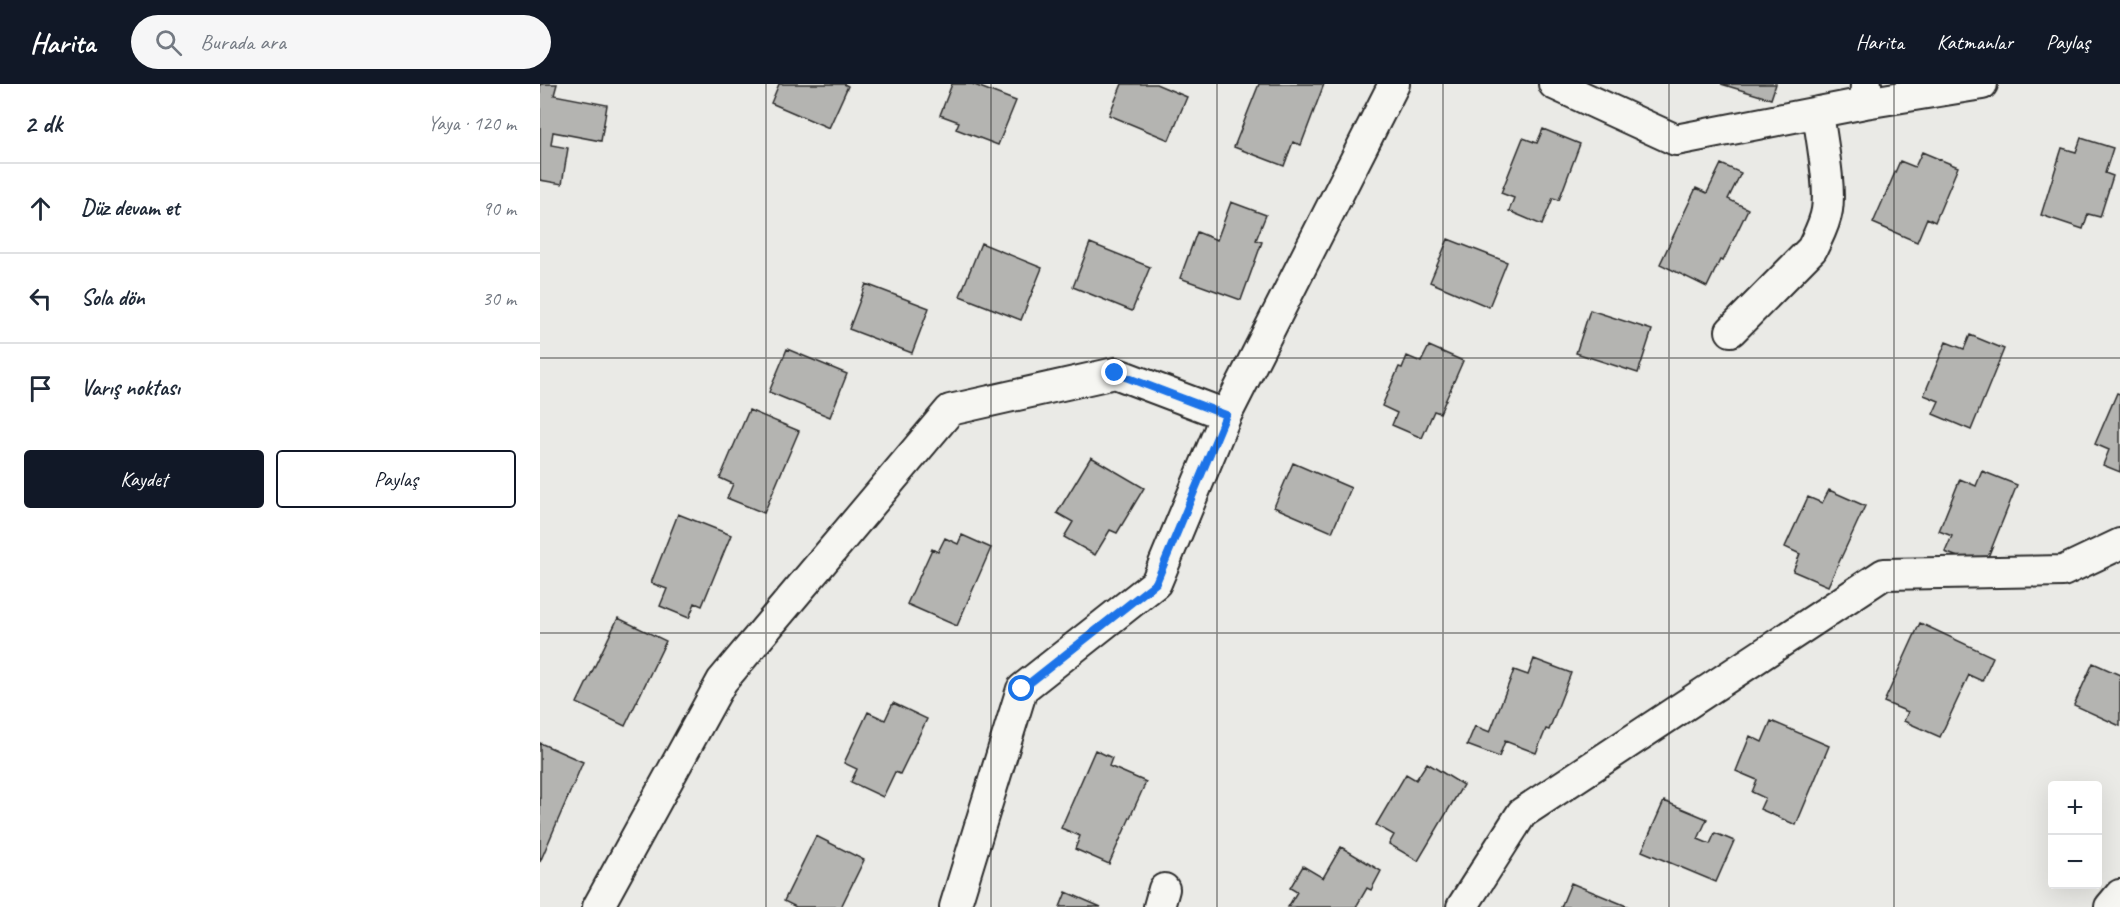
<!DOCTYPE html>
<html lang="tr">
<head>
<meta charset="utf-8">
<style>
	:root { --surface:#fff; --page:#f6f6f7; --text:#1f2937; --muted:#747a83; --line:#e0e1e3; --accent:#111827 }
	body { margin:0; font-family:Caveat,sans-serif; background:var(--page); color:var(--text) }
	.controls { position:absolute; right:18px; bottom:18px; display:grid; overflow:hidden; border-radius:6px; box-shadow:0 6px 24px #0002 }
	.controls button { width:54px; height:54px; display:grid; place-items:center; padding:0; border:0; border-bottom:2px solid var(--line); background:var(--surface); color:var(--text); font:30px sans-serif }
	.stop { position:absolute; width:18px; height:18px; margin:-14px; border:4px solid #1a73e8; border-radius:50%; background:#fff }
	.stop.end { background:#1a73e8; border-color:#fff; box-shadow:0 2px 6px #0008 }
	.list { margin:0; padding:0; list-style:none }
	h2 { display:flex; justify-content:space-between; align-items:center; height:78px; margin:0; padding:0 24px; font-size:26px }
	h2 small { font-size:20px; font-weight:400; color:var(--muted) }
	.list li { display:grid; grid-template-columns:39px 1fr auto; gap:18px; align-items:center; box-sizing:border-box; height:90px; padding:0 24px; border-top:2px solid var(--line) }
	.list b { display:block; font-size:22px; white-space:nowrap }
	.list em { font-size:20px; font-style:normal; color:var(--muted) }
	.actions { display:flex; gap:12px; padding:18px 24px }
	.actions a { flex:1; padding:14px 0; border:2px solid var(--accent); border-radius:6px; text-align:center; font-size:21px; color:var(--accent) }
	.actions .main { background:var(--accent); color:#fff }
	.icon { flex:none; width:33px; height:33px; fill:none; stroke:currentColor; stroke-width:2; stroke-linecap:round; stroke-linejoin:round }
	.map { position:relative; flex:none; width:1580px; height:823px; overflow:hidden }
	header { display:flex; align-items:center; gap:36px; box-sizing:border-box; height:84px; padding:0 30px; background:var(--accent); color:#fff }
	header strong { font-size:28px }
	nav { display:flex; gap:33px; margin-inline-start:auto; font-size:21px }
	.search { width:420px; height:54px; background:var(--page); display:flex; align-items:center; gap:15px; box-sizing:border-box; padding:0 21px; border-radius:33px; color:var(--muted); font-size:22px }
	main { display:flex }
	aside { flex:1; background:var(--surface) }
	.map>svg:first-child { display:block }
	.building { fill:#b4b4b1; stroke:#2b2b2b; stroke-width:1.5 }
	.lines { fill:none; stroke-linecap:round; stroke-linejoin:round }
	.minor-casing { stroke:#2b2b2b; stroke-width:34 }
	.minor { stroke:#f6f6f2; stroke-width:30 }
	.route { stroke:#1a73e8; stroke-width:8 }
	.grid { fill:none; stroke:#2b2b2b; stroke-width:1.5; stroke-opacity:0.55 }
</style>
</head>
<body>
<header>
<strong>Harita</strong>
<div class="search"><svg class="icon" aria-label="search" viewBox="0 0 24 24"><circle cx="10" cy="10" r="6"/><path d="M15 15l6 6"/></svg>Burada ara</div>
<nav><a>Harita</a><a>Katmanlar</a><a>Paylaş</a></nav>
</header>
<main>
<aside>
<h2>2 dk<small>Yaya · 120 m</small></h2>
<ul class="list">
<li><svg class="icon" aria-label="ahead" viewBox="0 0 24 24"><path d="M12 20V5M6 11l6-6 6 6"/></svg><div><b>Düz devam et</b></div><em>90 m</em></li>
<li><svg class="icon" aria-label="left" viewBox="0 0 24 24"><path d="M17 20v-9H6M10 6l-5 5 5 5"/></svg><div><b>Sola dön</b></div><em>30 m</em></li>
<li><svg class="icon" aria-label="arrive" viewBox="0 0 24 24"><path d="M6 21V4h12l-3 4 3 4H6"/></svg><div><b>Varış noktası</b></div></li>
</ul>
<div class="actions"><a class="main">Kaydet</a><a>Paylaş</a></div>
</aside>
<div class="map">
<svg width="1580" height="823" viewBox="0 0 1580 823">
	<rect width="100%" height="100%" fill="#eaeae6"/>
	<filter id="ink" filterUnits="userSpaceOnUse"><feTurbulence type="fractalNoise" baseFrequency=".0167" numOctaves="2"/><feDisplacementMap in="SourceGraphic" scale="12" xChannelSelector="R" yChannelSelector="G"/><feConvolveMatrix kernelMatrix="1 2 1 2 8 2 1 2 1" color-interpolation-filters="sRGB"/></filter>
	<g filter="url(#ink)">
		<path class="building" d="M0,0H17L14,11L67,21L61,57L13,48L11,61L28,64L22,100L0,96Z
			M239,0H304L308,2L289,44L231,19Z
			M412,0H432L476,17L458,61L416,45L419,38L400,31Z
			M582,0H616L647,13L629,56L569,31Z
			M719,0H784L761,61L753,58L744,82L694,63Z
			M1181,0H1236L1231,15Z
			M1003,45L1040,60L1019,116L1013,114L1002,141L969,127L974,114L961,109L983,54L997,59Z
			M1541,54L1573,64L1565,89L1573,92L1560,133L1548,130L1543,145L1501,131L1522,64L1536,68Z
			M1382,68L1418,83L1395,138L1387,134L1377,158L1333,139L1360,77L1375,83Z
			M1181,80L1201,89L1188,115L1208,125L1183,177L1180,176L1167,203L1120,180L1156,104L1167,109Z
			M691,118L726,131L716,156L722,158L701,216L640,194L657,148L677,156Z
			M908,155L967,178L949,223L890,198Z
			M441,159L502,184L481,236L420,212Z
			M550,159L610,183L592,227L533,203Z
			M326,200L389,224L372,269L309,245Z
			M1050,226L1112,246L1098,289L1036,269Z
			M1430,251L1464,265L1431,346L1393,330L1399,317L1384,311L1406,258L1424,265Z
			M889,262L923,277L900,329L894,327L882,354L852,341L857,329L842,322L859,283L862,284L867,272L881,278Z
			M247,265L307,290L290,333L229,308Z
			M1577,309L1580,310V388L1563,381L1569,366L1555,360Z
			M209,326L259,347L224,429L187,414L193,400L180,394Z
			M551,373L604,404L577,449L570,446L555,471L524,453L533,438L517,429Z
			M753,379L811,404L792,448L734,423Z
			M1442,387L1477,401L1444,483L1405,468L1412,452L1399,447L1420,395L1436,402Z
			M1289,406L1325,422L1288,502L1253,487L1260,470L1245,463L1268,413L1282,419Z
			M138,430L191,451L162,522L155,519L149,534L120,522L127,505L111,499Z
			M422,451L451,464L417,542L367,520L392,465L398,468L405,454L418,460Z
			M78,534L126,557L85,642L37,619Z
			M1380,539L1453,573L1442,597L1429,591L1400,653L1364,637L1368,628L1344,618Z
			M994,575L1031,589L1009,646L1006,645L996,669L965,657L959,673L927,661L935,642L950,648L974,586L988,591Z
			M1553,579L1580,591V642L1534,621Z
			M353,619L387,635L360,690L355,688L343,713L311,698L317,685L304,679L328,628L345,636Z
			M1231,637L1289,662L1256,741L1220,725L1225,714L1212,708L1217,696L1196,687L1210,652L1222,658Z
			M0,659L43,678L0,778Z
			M555,666L572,674L569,682L606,698L569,780L535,765L540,752L521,744Z
			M887,679L923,701L878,777L849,760L854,751L836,741L866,690L876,696Z
			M1124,717L1167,735L1158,755L1170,760L1175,749L1194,757L1176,798L1102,767Z
			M276,752L324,776L301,823H256L244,817Z
			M801,763L841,787L831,806L827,804L816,823H748L757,808L750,804L763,782L783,794Z
			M1031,799L1089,823H1021Z
			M526,808L561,823H520Z"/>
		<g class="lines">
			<g class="minor-casing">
				<path id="minor" d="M1014,0L1136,56L1325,19L1326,0
					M1325,19L1442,0
					M1191,247L1272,165C1278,152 1285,140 1287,126C1291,101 1281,54 1278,28
					M58,823L182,597L410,326L575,289L686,331
					M415,823L482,605L616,499L686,331L854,0
					M619,823L624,805
					M922,823L982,729L1344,490L1523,487L1580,460
					M1570,823L1580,811"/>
			</g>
			<use href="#minor" class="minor"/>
		</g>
	</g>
	<g class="lines" filter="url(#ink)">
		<path class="route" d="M482,605L616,499L686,331L575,289"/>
	</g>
	<path class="grid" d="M226,0V823M451,0V823M677,0V823M903,0V823M1129,0V823M1354,0V823M0,274H1580M0,549H1580"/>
</svg>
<div class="controls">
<button>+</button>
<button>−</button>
</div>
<div class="stop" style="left:482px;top:605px"></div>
<div class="stop end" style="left:575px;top:289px"></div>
</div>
</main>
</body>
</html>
